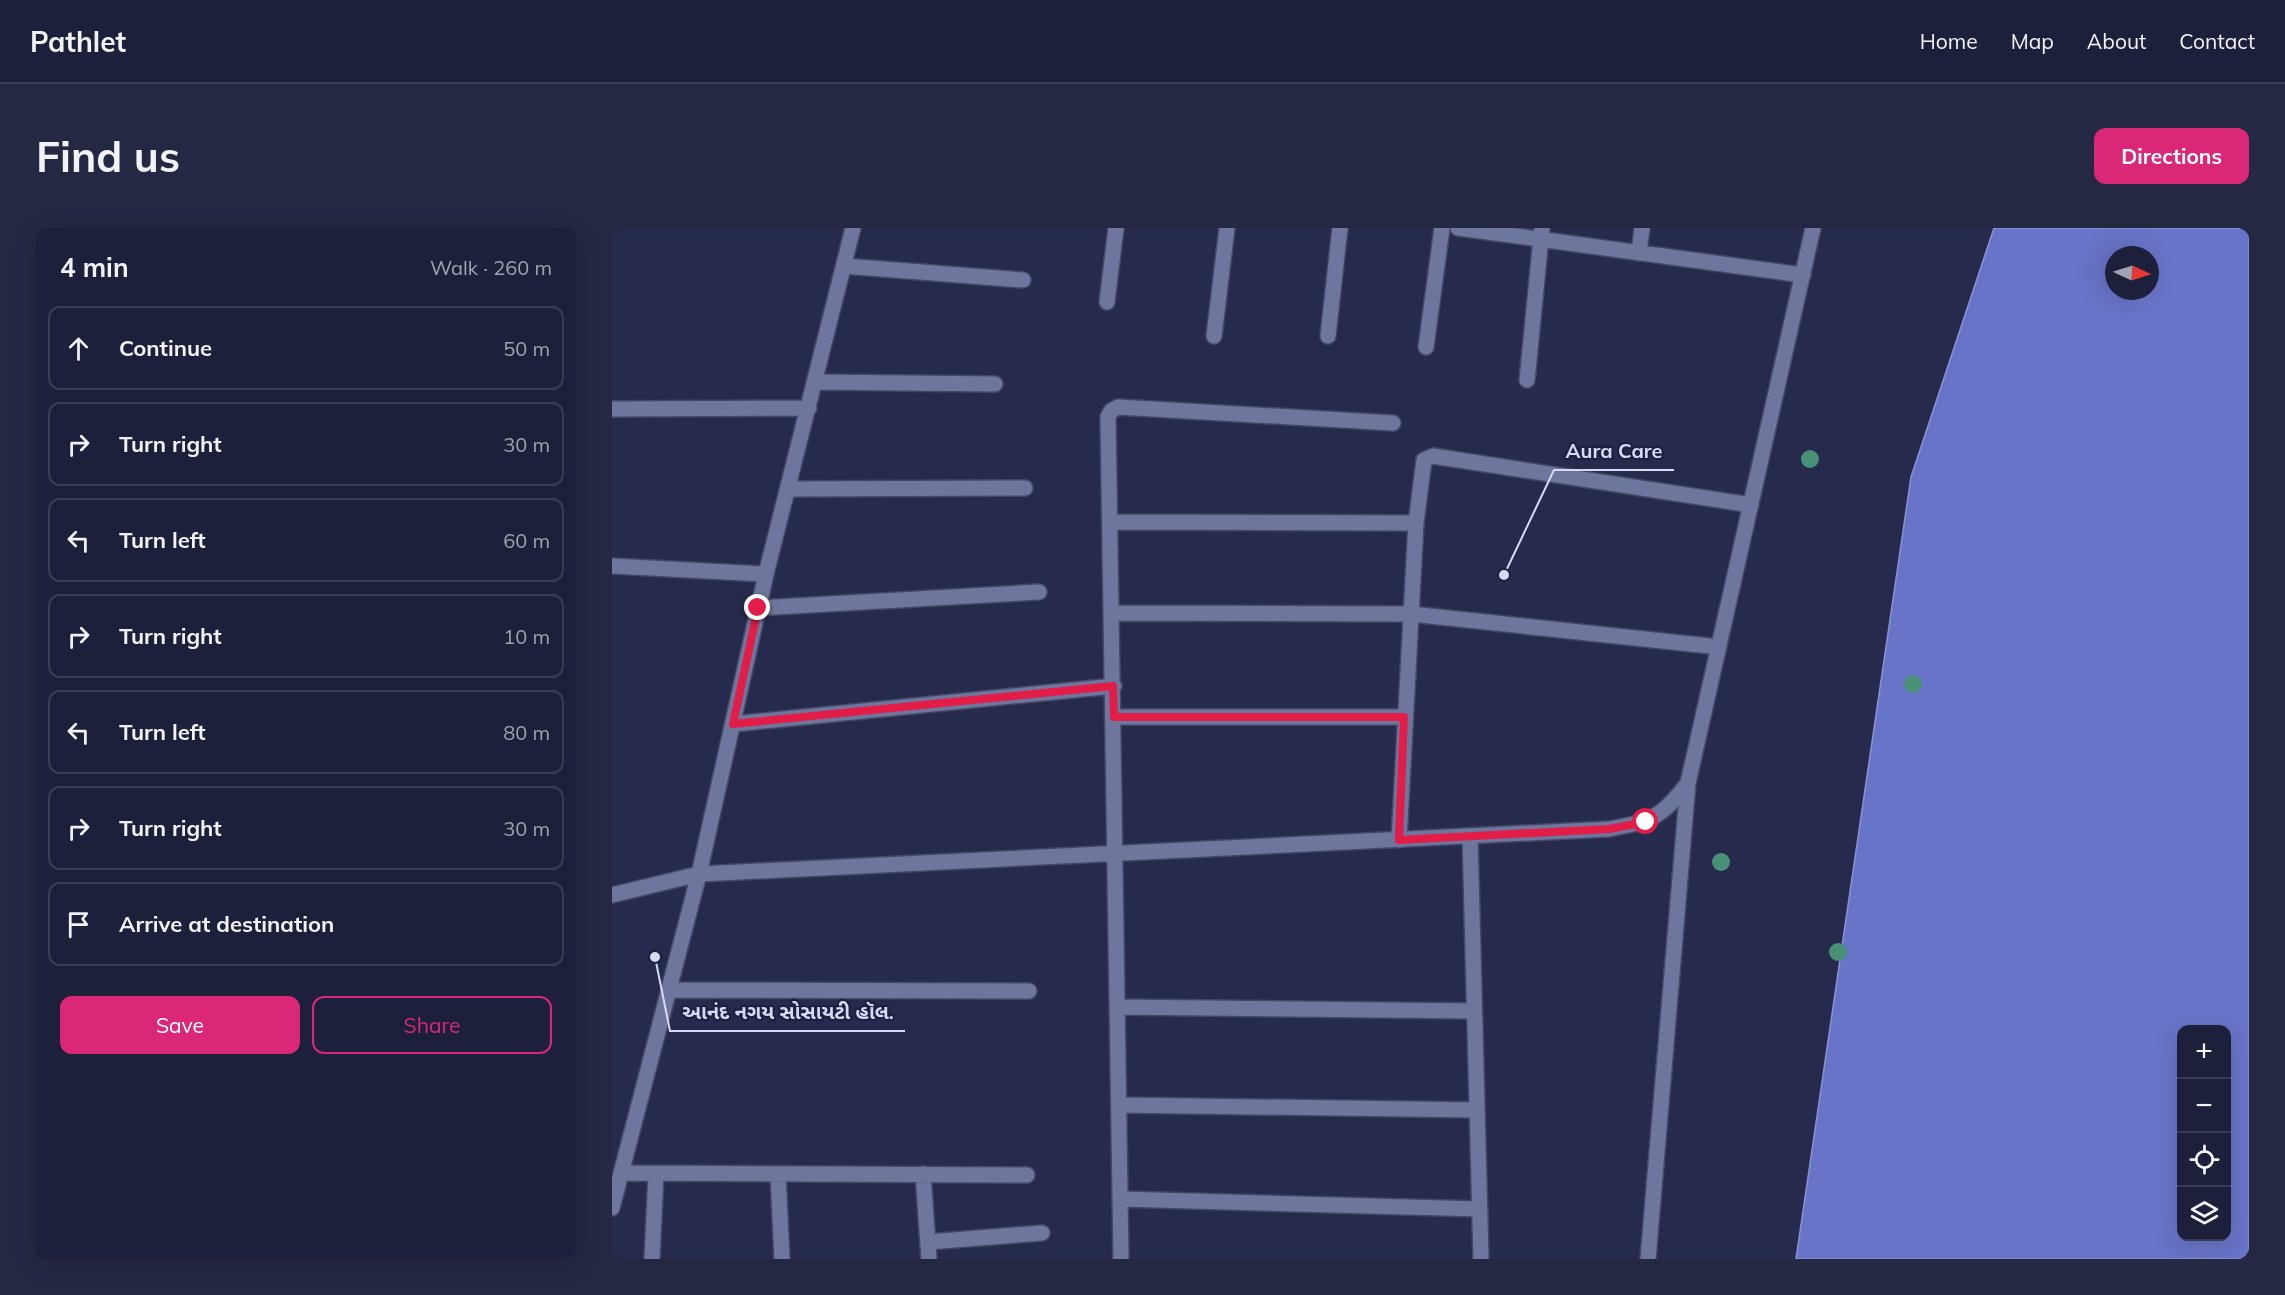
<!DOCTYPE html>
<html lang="en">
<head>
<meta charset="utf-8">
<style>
	:root { --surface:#1c203a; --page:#252842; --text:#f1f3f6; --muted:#a0a3af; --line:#3a3e54; --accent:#db2777 }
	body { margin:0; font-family:Mulish,"Noto Sans Gujarati",sans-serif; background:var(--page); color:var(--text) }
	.controls { position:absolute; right:18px; bottom:18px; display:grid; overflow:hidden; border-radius:12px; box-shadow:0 6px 24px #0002 }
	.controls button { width:54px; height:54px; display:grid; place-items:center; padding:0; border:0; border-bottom:2px solid var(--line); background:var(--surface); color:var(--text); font:30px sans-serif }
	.compass { position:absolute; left:1493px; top:18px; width:54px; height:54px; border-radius:50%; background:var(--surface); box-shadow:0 6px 24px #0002; rotate:94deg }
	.stop { position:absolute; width:18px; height:18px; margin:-14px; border:4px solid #e11d48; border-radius:50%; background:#fff }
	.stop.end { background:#e11d48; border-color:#fff; box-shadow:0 2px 6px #0008 }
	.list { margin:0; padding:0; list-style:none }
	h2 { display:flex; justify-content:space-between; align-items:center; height:78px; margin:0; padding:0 24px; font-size:26px }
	h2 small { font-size:20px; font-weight:400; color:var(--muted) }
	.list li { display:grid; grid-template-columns:39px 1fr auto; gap:18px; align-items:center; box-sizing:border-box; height:84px; margin:0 12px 12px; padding:0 12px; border:2px solid var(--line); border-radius:12px }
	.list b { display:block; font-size:22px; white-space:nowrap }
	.list em { font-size:20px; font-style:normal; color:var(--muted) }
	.actions { display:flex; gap:12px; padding:18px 24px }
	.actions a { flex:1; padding:14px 0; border:2px solid var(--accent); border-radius:12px; text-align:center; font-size:21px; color:var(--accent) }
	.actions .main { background:var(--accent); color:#fff }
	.icon { flex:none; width:33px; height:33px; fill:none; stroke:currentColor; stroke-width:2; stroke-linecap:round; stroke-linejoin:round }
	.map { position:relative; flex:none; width:1637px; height:1031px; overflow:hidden; border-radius:12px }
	header { display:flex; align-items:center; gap:36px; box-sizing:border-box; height:84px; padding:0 30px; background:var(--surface); border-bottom:2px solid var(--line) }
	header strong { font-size:28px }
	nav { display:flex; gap:33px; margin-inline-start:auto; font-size:21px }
	.intro { display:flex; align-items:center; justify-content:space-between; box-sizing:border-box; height:144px; padding:0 36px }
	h1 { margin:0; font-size:42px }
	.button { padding:15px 27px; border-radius:12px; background:var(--accent); color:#fff; font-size:21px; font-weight:700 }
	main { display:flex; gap:36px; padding:0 36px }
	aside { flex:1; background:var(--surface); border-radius:12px; box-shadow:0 6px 24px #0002 }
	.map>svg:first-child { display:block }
	.water { fill:#6874c7; stroke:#8993d4; stroke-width:1.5; fill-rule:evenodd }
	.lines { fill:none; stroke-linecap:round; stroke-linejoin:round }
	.minor-casing { stroke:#434764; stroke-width:18 }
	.minor { stroke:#6e769d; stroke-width:15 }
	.tree { fill:#489177 }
	.route { stroke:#e11d48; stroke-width:8 }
	.leader { fill:none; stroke:#d6dbf1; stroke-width:2 }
	.callout-dot { fill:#d6dbf1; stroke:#1c2142; stroke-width:2 }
	.callout-label { font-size:20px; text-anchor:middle; font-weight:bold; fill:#d6dbf1; stroke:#1c2142; stroke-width:4.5; stroke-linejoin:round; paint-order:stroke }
</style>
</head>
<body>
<header>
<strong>Pathlet</strong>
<nav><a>Home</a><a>Map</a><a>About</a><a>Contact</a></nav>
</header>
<div class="intro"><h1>Find us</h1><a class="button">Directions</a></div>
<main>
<aside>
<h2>4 min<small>Walk · 260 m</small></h2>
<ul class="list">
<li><svg class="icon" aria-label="ahead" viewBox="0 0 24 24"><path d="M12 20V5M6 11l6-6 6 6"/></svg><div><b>Continue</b></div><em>50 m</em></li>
<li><svg class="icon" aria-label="right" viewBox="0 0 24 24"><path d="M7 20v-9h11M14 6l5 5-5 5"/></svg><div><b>Turn right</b></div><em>30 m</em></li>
<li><svg class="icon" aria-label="left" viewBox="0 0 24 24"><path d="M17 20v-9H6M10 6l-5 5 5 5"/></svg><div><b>Turn left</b></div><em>60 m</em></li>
<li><svg class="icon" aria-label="right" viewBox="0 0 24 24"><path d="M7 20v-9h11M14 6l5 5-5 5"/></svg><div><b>Turn right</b></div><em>10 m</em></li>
<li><svg class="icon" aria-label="left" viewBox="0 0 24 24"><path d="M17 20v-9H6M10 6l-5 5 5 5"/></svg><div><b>Turn left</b></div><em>80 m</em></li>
<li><svg class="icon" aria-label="right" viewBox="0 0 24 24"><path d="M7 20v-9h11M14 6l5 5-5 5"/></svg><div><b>Turn right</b></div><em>30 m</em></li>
<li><svg class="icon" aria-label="arrive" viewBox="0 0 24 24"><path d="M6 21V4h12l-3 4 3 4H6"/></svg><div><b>Arrive at destination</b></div></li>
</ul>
<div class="actions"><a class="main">Save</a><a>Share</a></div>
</aside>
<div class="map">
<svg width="1637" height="1031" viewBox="0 0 1637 1031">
	<rect width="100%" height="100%" fill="#262b4d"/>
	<path class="water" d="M1382,0H1637V1031H1184L1299,249ZM1502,27H1538V63H1502ZM1570,802H1614V1008H1570Z"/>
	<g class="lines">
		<g class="minor-casing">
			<path id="minor" d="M846,0L1191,47
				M1027,25L1030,0
				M232,38L411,52
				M495,74L504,0
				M602,108L615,0
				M716,108L728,0
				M814,119L830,0
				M915,152L930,0
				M203,154L383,156
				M0,181L197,180
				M177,261L413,260
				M499,294L804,295
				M0,338L154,346
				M146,380L427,364
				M500,385L799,386L1107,419
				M502,489H792
				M121,496L502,458
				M858,608L869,1031
				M787,612L804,295L812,232L821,228L1139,277
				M0,667L87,646L997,601C1040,593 1049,590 1076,555
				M57,762L417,763
				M506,779L862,783
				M507,877L865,882
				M9,945L415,947
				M166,946L170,1031
				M311,946L317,1031
				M508,971L868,981
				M0,980L87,646L154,346L241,0
				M316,1014L430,1005
				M40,1031L44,945
				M509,1031L496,189L499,183L506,179L781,195
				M1036,1031L1076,555L1201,0"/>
		</g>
		<use href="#minor" class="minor"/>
	</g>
	<g class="tree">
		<circle cx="1198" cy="231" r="9"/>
		<circle cx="1301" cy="456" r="9"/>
		<circle cx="1109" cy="634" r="9"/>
		<circle cx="1226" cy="724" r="9"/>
	</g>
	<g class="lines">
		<path class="route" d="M146,380L121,496L501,458L502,489H792L787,612L997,601L1034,594"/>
	</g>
	<path class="leader" d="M892 347L942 242H1062M43 729L58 803H293"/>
	<g class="callout-dot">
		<circle cx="892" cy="347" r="6"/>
		<circle cx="43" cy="729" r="6"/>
	</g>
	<g class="callout-label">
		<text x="1002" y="230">Aura Care</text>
		<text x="176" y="791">આનંદ નગય સોસાયટી હૉલ.</text>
	</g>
</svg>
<div class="controls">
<button>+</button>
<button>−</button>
<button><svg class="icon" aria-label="locate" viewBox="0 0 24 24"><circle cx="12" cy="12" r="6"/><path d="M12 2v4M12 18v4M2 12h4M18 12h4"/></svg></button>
<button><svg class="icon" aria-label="layers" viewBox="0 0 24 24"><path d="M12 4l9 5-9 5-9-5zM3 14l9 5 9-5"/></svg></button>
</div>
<svg class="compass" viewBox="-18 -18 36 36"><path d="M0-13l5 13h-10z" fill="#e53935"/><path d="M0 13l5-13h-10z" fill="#a0a3af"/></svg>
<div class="stop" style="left:1034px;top:594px"></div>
<div class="stop end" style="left:146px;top:380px"></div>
</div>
</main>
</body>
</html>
